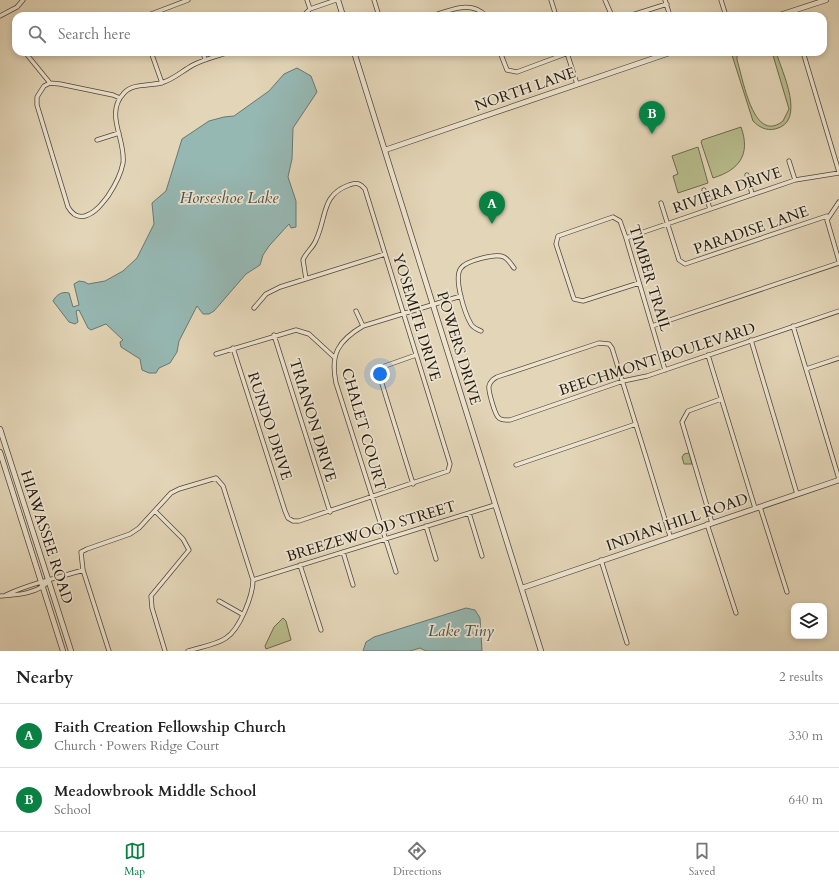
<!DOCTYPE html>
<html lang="en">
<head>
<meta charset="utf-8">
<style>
	:root { --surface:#fff; --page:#f6f6f6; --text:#222; --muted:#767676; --line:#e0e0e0; --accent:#0b8043 }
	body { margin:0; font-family:Cardo,serif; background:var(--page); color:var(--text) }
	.controls { position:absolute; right:12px; bottom:12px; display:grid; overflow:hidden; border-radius:8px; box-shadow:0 2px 6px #0003 }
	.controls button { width:36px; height:36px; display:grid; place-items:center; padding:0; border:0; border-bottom:1px solid var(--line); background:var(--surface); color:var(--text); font:20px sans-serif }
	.you { position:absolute; left:380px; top:374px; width:14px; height:14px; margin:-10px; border:3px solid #fff; border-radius:50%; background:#1a73e8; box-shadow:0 0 0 6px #1a73e833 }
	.badge { display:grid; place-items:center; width:26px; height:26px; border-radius:50%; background:var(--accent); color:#fff; font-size:13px; font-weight:700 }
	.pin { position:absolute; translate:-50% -33px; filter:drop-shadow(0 1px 2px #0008) }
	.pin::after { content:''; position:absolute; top:21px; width:14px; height:12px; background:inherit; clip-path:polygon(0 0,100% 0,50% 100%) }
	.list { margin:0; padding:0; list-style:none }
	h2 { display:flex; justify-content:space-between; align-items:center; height:52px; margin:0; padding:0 16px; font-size:17px }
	h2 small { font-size:13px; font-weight:400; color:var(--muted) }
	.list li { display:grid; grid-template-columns:26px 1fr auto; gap:12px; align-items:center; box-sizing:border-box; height:64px; padding:0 16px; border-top:1px solid var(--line) }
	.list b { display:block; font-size:15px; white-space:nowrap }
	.list p { margin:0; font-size:13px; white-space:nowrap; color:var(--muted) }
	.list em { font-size:13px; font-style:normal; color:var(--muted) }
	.icon { flex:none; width:22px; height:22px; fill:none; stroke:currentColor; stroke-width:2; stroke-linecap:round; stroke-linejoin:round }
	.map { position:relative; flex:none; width:839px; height:651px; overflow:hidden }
	.search { position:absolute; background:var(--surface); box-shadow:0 2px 6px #0003; left:12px; right:12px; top:12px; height:44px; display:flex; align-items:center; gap:10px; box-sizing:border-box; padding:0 14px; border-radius:12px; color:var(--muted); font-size:15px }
	.sheet { height:180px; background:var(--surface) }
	nav { display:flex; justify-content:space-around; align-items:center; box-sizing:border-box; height:56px; border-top:1px solid var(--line); background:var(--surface); font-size:11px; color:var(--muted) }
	nav a { display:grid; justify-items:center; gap:2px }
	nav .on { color:var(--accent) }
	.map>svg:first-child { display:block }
	.green { fill:#b7bc8c; stroke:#6c6a4e }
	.water { fill:#96b8b3; stroke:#677872 }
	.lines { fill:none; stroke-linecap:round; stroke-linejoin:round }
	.minor-casing { stroke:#51473a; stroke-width:5 }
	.tertiary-casing { stroke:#51473a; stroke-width:6 }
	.minor { stroke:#ede4d0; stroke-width:3.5 }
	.tertiary { stroke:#ede4d0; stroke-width:4.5 }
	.labels { text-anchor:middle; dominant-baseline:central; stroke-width:3.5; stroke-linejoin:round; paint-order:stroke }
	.street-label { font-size:15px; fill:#201810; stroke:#ede4d0 }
	.water-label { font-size:16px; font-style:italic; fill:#495049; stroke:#ede4d0 }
</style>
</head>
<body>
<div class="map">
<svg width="839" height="651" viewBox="0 0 839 651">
	<rect width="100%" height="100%" fill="#e3d5b7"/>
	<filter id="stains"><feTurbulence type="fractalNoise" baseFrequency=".005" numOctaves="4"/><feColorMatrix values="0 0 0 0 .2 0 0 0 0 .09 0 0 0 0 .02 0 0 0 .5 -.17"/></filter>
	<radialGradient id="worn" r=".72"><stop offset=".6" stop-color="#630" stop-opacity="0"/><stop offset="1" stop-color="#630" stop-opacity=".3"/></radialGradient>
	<path class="green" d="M731,52H737V60C743,78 753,145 783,121L789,109L772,52H776C782,72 807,122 775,129C766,131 759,127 753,121Z
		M741,127C751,155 739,170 713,178L701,142L702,140Z
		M698,147L708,183L678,193L673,176L678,174L672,156Z
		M689,453L692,464H684L682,457L684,454Z
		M283,618L286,621L291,640L266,649L265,646L274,627Z"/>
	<path class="water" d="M297,68L311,76L317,92L293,128L292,159L288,177L296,201V227L291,228L289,224L269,246L263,255L260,265L246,274L214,311L209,314H203L197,306L179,341L177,352L170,363L159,368L156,373H149L142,370L140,359L121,347L120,342L123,340L106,324L91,330L88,328L79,310L76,311L78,322L75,324L69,322L53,301C56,295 62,291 69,293L73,307L79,305L74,284L79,281L85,282L88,284L105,281L123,271L137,258L154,224L152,203L166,191L182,139L209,121L224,117L234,116L269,91L284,74Z
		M466,608L475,610L480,618L482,651H426L420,648L410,651H363L366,642L374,637Z"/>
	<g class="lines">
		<g class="minor-casing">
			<path id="minor" d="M307,0L310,9
				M374,0L379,16
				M551,0L556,16
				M605,0L612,16
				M665,0L670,16
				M721,0L726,16
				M0,16L17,7L23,0
				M146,16L188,0
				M303,16L310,9L336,0
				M432,16C450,10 471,0 486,16
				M629,16L667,4
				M151,52L162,83
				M203,52L205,60
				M500,52L507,70L517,72L568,53
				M803,52L839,172
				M567,53L577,84
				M28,56L50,83
				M120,98L113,95L60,84L50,83L44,86L37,97V105L68,207C72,214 77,218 85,216C95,213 102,204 108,196C114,187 121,174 123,163C126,139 104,114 124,93C133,83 149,86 161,83C173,80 182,71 193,65C204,59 218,56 230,52
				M97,140L119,133
				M789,161L795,180
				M747,175L752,194
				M704,190L710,209
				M839,202L827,220L839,261
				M661,203L679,260L685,264L827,216
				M626,238L795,180L839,173
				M639,283L583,301L574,299L556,244L558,236L613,217L620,221L626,238L665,370
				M254,308L266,294L280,287L385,254
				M356,311L363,326
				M652,326L839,263
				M793,326L839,479
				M481,331C477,329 473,328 471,324C465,314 453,278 461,268C466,261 495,253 504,257C508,259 511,264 514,268
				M274,335L330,512
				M751,340L797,494
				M233,348L285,511L288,518L293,521H299L448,471L450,464L365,189C360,183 356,182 349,185C321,195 327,217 316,240C313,248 306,252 303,260L306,279
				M216,354L296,330L309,334L334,357
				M708,355L755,508
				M806,369L839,358
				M516,465L636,424
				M413,484L379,374L385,366L416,355
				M760,507L787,592
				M155,511L183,539L189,550L151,596L152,608L165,651
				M469,513L482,556
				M712,523L682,422L688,411L721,399
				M707,524L736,613
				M426,526L436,559
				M670,536C651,473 632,411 612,348L609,344L599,343L497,377C493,379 490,382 489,386C488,391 495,414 498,417C501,421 506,420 510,420L623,381L647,376L839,311
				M343,552L353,585
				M601,560L627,643
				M300,565L321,630
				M396,572L336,383C330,354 338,341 363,326L461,296
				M253,580L495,505
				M6,595C30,583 58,578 83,570
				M0,596C16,595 37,594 49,581
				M219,601L242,614
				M109,651L83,570L81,552L87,549L130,534L139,528L171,493L179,489L216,478L223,486L253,580C253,595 240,629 226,638C216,645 200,647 188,651"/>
		</g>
		<g class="tertiary-casing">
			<path id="tertiary" d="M338,0L343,16
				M777,16L826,0
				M354,52L541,651
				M385,150L672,52
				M0,429L71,651
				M0,452L63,651
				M522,588L839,480"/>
		</g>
		<use href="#minor" class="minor"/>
		<use href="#tertiary" class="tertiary"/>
	</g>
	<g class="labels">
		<g class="street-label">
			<text transform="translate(525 89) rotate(-19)">NORTH LANE</text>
			<text transform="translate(727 190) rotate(-19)">RIVIERA DRIVE</text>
			<text transform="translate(751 230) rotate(-19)">PARADISE LANE</text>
			<text transform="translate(650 278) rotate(73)">TIMBER TRAIL</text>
			<text transform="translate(417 317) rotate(73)">YOSEMITE DRIVE</text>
			<text transform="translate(459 348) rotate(73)">POWERS DRIVE</text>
			<text transform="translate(657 359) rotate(-18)">BEECHMONT BOULEVARD</text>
			<text transform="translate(313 420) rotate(73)">TRIANON DRIVE</text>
			<text transform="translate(270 426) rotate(72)">RUNDO DRIVE</text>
			<text transform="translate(364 429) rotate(74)">CHALET COURT</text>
			<text transform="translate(677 522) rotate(-19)">INDIAN HILL ROAD</text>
			<text transform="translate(371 531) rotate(-17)">BREEZEWOOD STREET</text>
			<text transform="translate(47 537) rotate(72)">HIAWASSEE ROAD</text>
		</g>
		<g class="water-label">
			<text x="229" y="198">Horseshoe Lake</text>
			<text x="461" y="631">Lake Tiny</text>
		</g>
	</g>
	<rect width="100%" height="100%" filter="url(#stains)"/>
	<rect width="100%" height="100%" fill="url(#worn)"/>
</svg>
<div class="controls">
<button><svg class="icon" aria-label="layers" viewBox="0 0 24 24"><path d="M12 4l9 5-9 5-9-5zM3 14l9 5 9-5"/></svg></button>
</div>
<div class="you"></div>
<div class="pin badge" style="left:492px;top:224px">A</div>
<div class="pin badge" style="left:652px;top:134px">B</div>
<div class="search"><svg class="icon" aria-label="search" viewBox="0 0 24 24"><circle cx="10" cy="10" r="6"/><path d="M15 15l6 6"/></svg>Search here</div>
</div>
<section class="sheet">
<h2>Nearby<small>2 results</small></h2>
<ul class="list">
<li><span class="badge">A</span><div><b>Faith Creation Fellowship Church</b><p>Church · Powers Ridge Court</p></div><em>330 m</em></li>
<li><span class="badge">B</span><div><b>Meadowbrook Middle School</b><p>School</p></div><em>640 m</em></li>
</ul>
</section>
<nav>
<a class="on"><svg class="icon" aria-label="map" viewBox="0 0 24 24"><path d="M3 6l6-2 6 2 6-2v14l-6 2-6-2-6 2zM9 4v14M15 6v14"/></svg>Map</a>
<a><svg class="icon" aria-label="directions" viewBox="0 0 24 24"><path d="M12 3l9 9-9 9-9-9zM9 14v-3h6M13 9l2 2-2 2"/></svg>Directions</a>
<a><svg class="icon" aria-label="saved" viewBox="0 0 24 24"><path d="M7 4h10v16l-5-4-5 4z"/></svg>Saved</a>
</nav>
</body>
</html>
